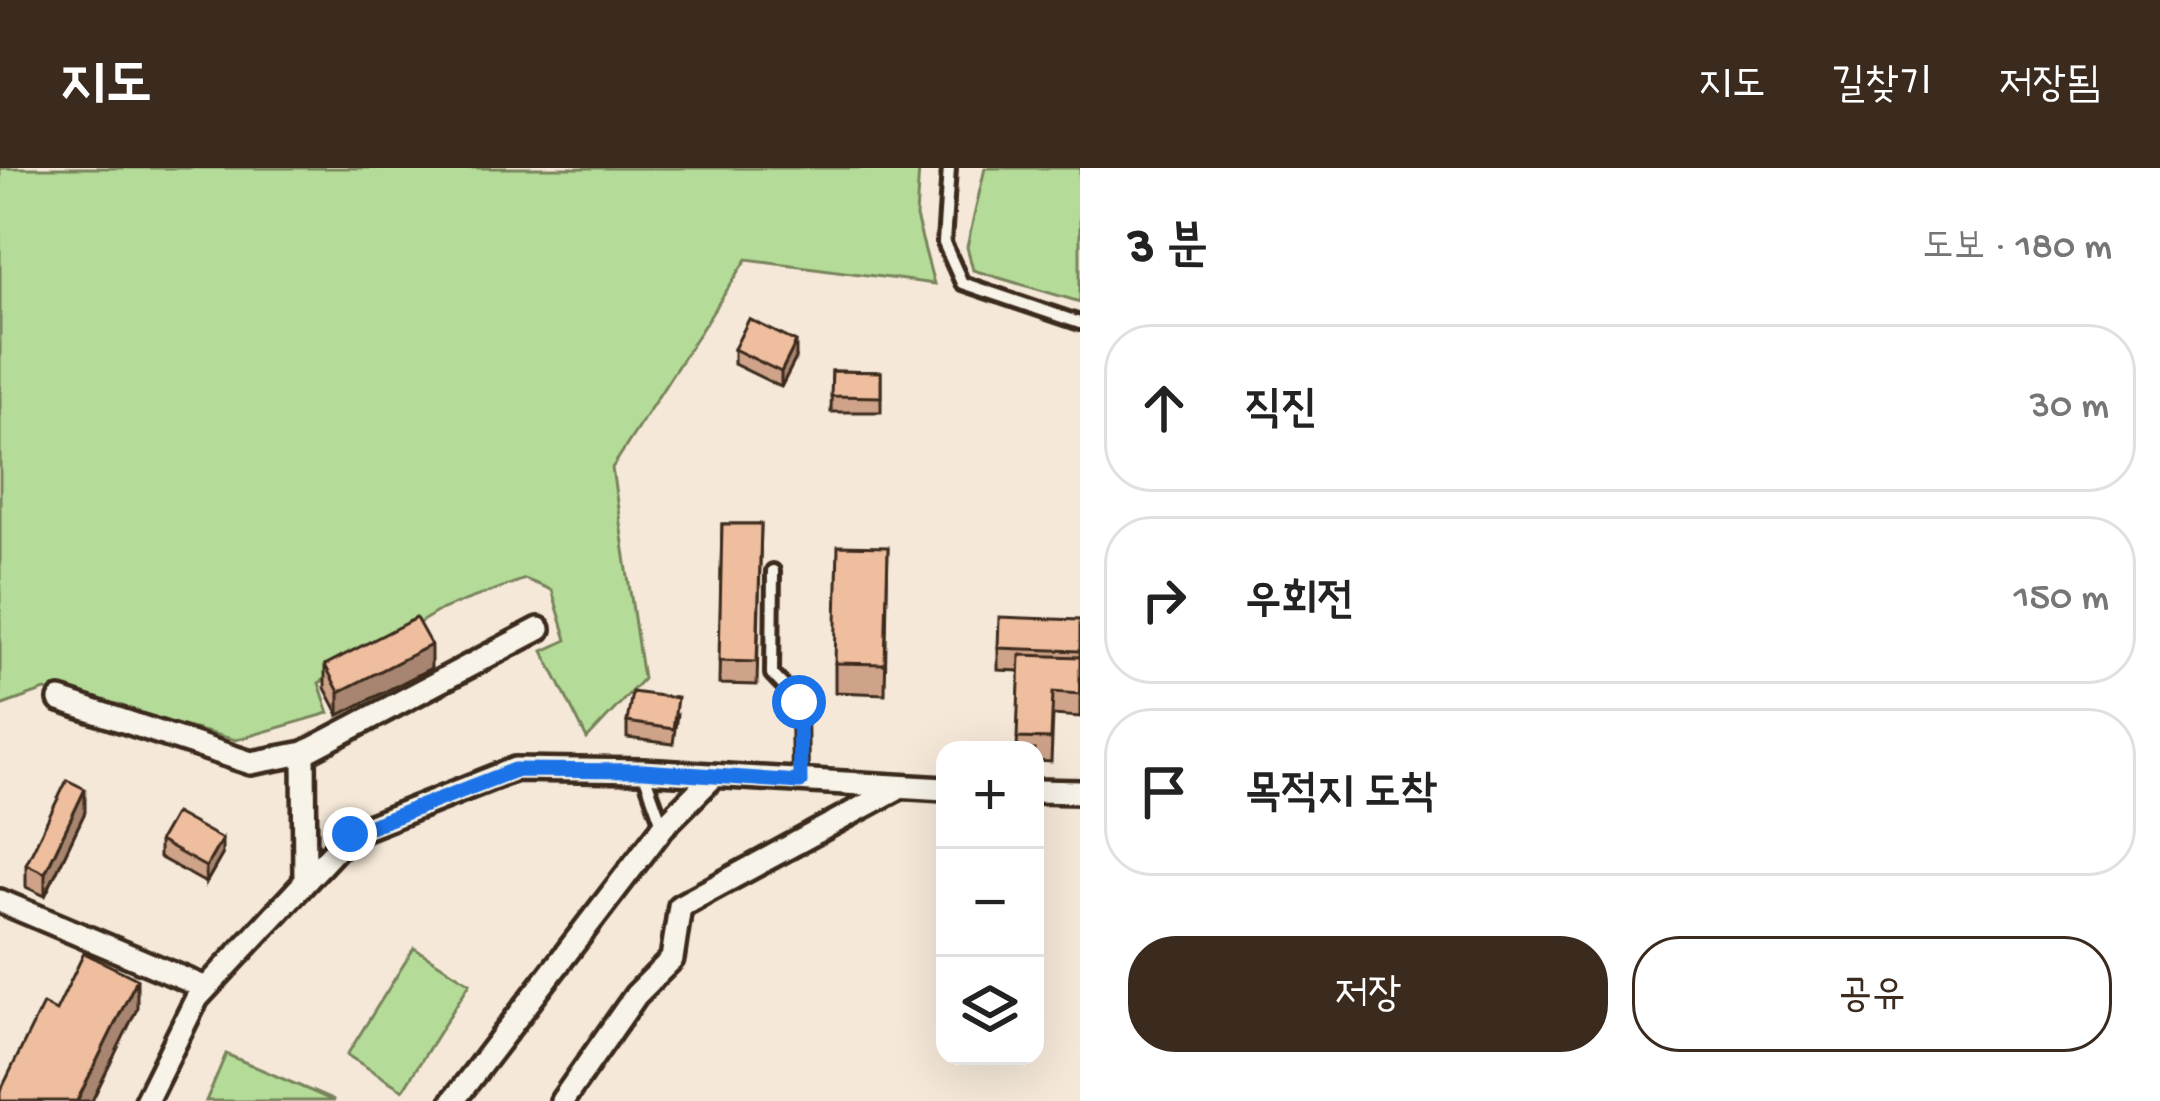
<!DOCTYPE html>
<html lang="ko">
<head>
<meta charset="utf-8">
<style>
	:root { --surface:#fff; --page:#f6f6f6; --text:#222; --muted:#767676; --line:#e0e0e0; --accent:#3b2a1e }
	body { margin:0; font-family:"Gochi Hand","Poor Story",sans-serif; background:var(--page); color:var(--text) }
	.controls { position:absolute; right:36px; bottom:36px; display:grid; overflow:hidden; border-radius:24px; box-shadow:0 12px 48px #0002 }
	.controls button { width:108px; height:108px; display:grid; place-items:center; padding:0; border:0; border-bottom:3px solid var(--line); background:var(--surface); color:var(--text); font:60px sans-serif }
	.stop { position:absolute; width:36px; height:36px; margin:-27px; border:9px solid #1a73e8; border-radius:50%; background:#fff }
	.stop.end { background:#1a73e8; border-color:#fff; box-shadow:0 3px 12px #0008 }
	.list { margin:0; padding:0; list-style:none }
	h2 { display:flex; justify-content:space-between; align-items:center; height:156px; margin:0; padding:0 48px; font-size:51px }
	h2 small { font-size:39px; font-weight:400; color:var(--muted) }
	.list li { display:grid; grid-template-columns:78px 1fr auto; gap:36px; align-items:center; box-sizing:border-box; height:168px; margin:0 24px 24px; padding:0 24px; border:3px solid var(--line); border-radius:48px }
	.list b { display:block; font-size:45px; white-space:nowrap }
	.list em { font-size:39px; font-style:normal; color:var(--muted) }
	.actions { display:flex; gap:24px; padding:36px 48px }
	.actions a { flex:1; padding:27px 0; border:3px solid var(--accent); border-radius:48px; text-align:center; font-size:42px; color:var(--accent) }
	.actions .main { background:var(--accent); color:#fff }
	.icon { flex:none; width:66px; height:66px; fill:none; stroke:currentColor; stroke-width:2; stroke-linecap:round; stroke-linejoin:round }
	.map { position:relative; flex:none; width:1080px; height:933px; overflow:hidden }
	header { display:flex; align-items:center; gap:72px; box-sizing:border-box; height:168px; padding:0 60px; background:var(--accent); color:#fff }
	header strong { font-size:57px }
	nav { display:flex; gap:66px; margin-inline-start:auto; font-size:42px }
	main { display:flex }
	aside { flex:1; background:var(--surface) }
	.map>svg:first-child { display:block }
	.green { fill:#b4dc98; stroke:#78835b; stroke-width:3 }
	.lines { fill:none; stroke-linecap:round; stroke-linejoin:round }
	.lane-casing { stroke:#3b2a1e; stroke-width:20 }
	.street-casing { stroke:#3b2a1e; stroke-width:30 }
	.lane { stroke:#f7f3e8; stroke-width:10 }
	.street { stroke:#f7f3e8; stroke-width:21 }
	.wall { fill:#cea389; stroke:#3b2a1e; stroke-width:3 }
	.shaded-wall { fill:#a7856f; stroke:#3b2a1e; stroke-width:3 }
	.building { fill:#efbe9f; stroke:#3b2a1e; stroke-width:3 }
	.route { stroke:#1a73e8; stroke-width:15 }
</style>
</head>
<body>
<header>
<strong>지도</strong>
<nav><a>지도</a><a>길찾기</a><a>저장됨</a></nav>
</header>
<main>
<div class="map">
<svg width="1080" height="933" viewBox="0 0 1080 933">
	<rect width="100%" height="100%" fill="#f5e8d9"/>
	<filter id="ink" filterUnits="userSpaceOnUse"><feTurbulence type="fractalNoise" baseFrequency=".00833" numOctaves="2"/><feDisplacementMap in="SourceGraphic" scale="24" xChannelSelector="R" yChannelSelector="G"/><feConvolveMatrix kernelMatrix="1 2 1 2 8 2 1 2 1" color-interpolation-filters="sRGB"/></filter>
	<g filter="url(#ink)">
		<path class="green" d="M0,0H919L916,49L934,116L747,91L612,300L643,511L587,571L543,483L567,472L552,422L525,411L442,441L319,515L329,545L236,572L45,522L0,538Z
			M985,0H1080V134L973,102L967,79Z
			M414,780L470,815L403,922L347,887Z
			M226,886L334,933H206Z"/>
		<g class="lines">
			<g class="lane-casing">
				<path id="lane" d="M949,0L944,75L962,115L1080,155
					M773,403L772,506L799,534L800,614
					M643,603L662,656"/>
			</g>
			<g class="street-casing">
				<path id="street" d="M60,532L251,595L304,585L539,461
					M304,585L305,714
					M1035,623L1080,624
					M0,733L206,820
					M146,933L197,830L350,666L515,601L643,603L945,621
					M453,933L663,659L714,608
					M562,933L636,827L672,791L680,738L896,621"/>
			</g>
			<use href="#lane" class="lane"/>
			<use href="#street" class="street"/>
		</g>
		<path class="wall" d="M734,181L796,190L781,219L734,196Z
			M832,203L881,204V244H831Z
			M722,356H761L757,517L719,516Z
			M888,379L885,526L835,524V495Z
			M1080,452V549L1053,547L1051,594L1035,593V582H1017L1020,503L998,502V480Z
			M325,497L431,500L339,547L325,520Z
			M677,546L673,576L627,570V554Z
			M85,644L45,728L26,719V696Z
			M159,673L222,687L206,715L159,689Z"/>
		<path class="shaded-wall" d="M796,174V190L781,219V204Z
			M431,477V500L339,547V524Z
			M85,621V644L45,728V705Z
			M222,671V687L206,715V699Z
			M137,811V841L92,933H77Z"/>
		<path class="building" d="M749,151L796,174L781,204L734,181Z
			M832,203L881,204V229L831,228Z
			M722,356H761L757,494L719,493Z
			M838,378L888,379L885,496L835,495Z
			M999,449L1080,452V483L998,480Z
			M416,450L431,477L339,524L325,497Z
			M1020,487L1080,489V526L1053,524L1051,571L1017,570Z
			M632,524L677,530L673,561L627,554Z
			M67,612L85,621L45,705L26,696Z
			M175,645L222,671L206,699L159,673Z
			M84,785L137,811L77,933H0V924L43,836L56,843Z"/>
	</g>
	<g class="lines" filter="url(#ink)">
		<path class="route" d="M350,666L515,602L643,603L800,614L799,534"/>
	</g>
</svg>
<div class="controls">
<button>+</button>
<button>−</button>
<button><svg class="icon" aria-label="layers" viewBox="0 0 24 24"><path d="M12 4l9 5-9 5-9-5zM3 14l9 5 9-5"/></svg></button>
</div>
<div class="stop" style="left:799px;top:534px"></div>
<div class="stop end" style="left:350px;top:666px"></div>
</div>
<aside>
<h2>3 분<small>도보 · 180 m</small></h2>
<ul class="list">
<li><svg class="icon" aria-label="ahead" viewBox="0 0 24 24"><path d="M12 20V5M6 11l6-6 6 6"/></svg><div><b>직진</b></div><em>30 m</em></li>
<li><svg class="icon" aria-label="right" viewBox="0 0 24 24"><path d="M7 20v-9h11M14 6l5 5-5 5"/></svg><div><b>우회전</b></div><em>150 m</em></li>
<li><svg class="icon" aria-label="arrive" viewBox="0 0 24 24"><path d="M6 21V4h12l-3 4 3 4H6"/></svg><div><b>목적지 도착</b></div></li>
</ul>
<div class="actions"><a class="main">저장</a><a>공유</a></div>
</aside>
</main>
</body>
</html>
